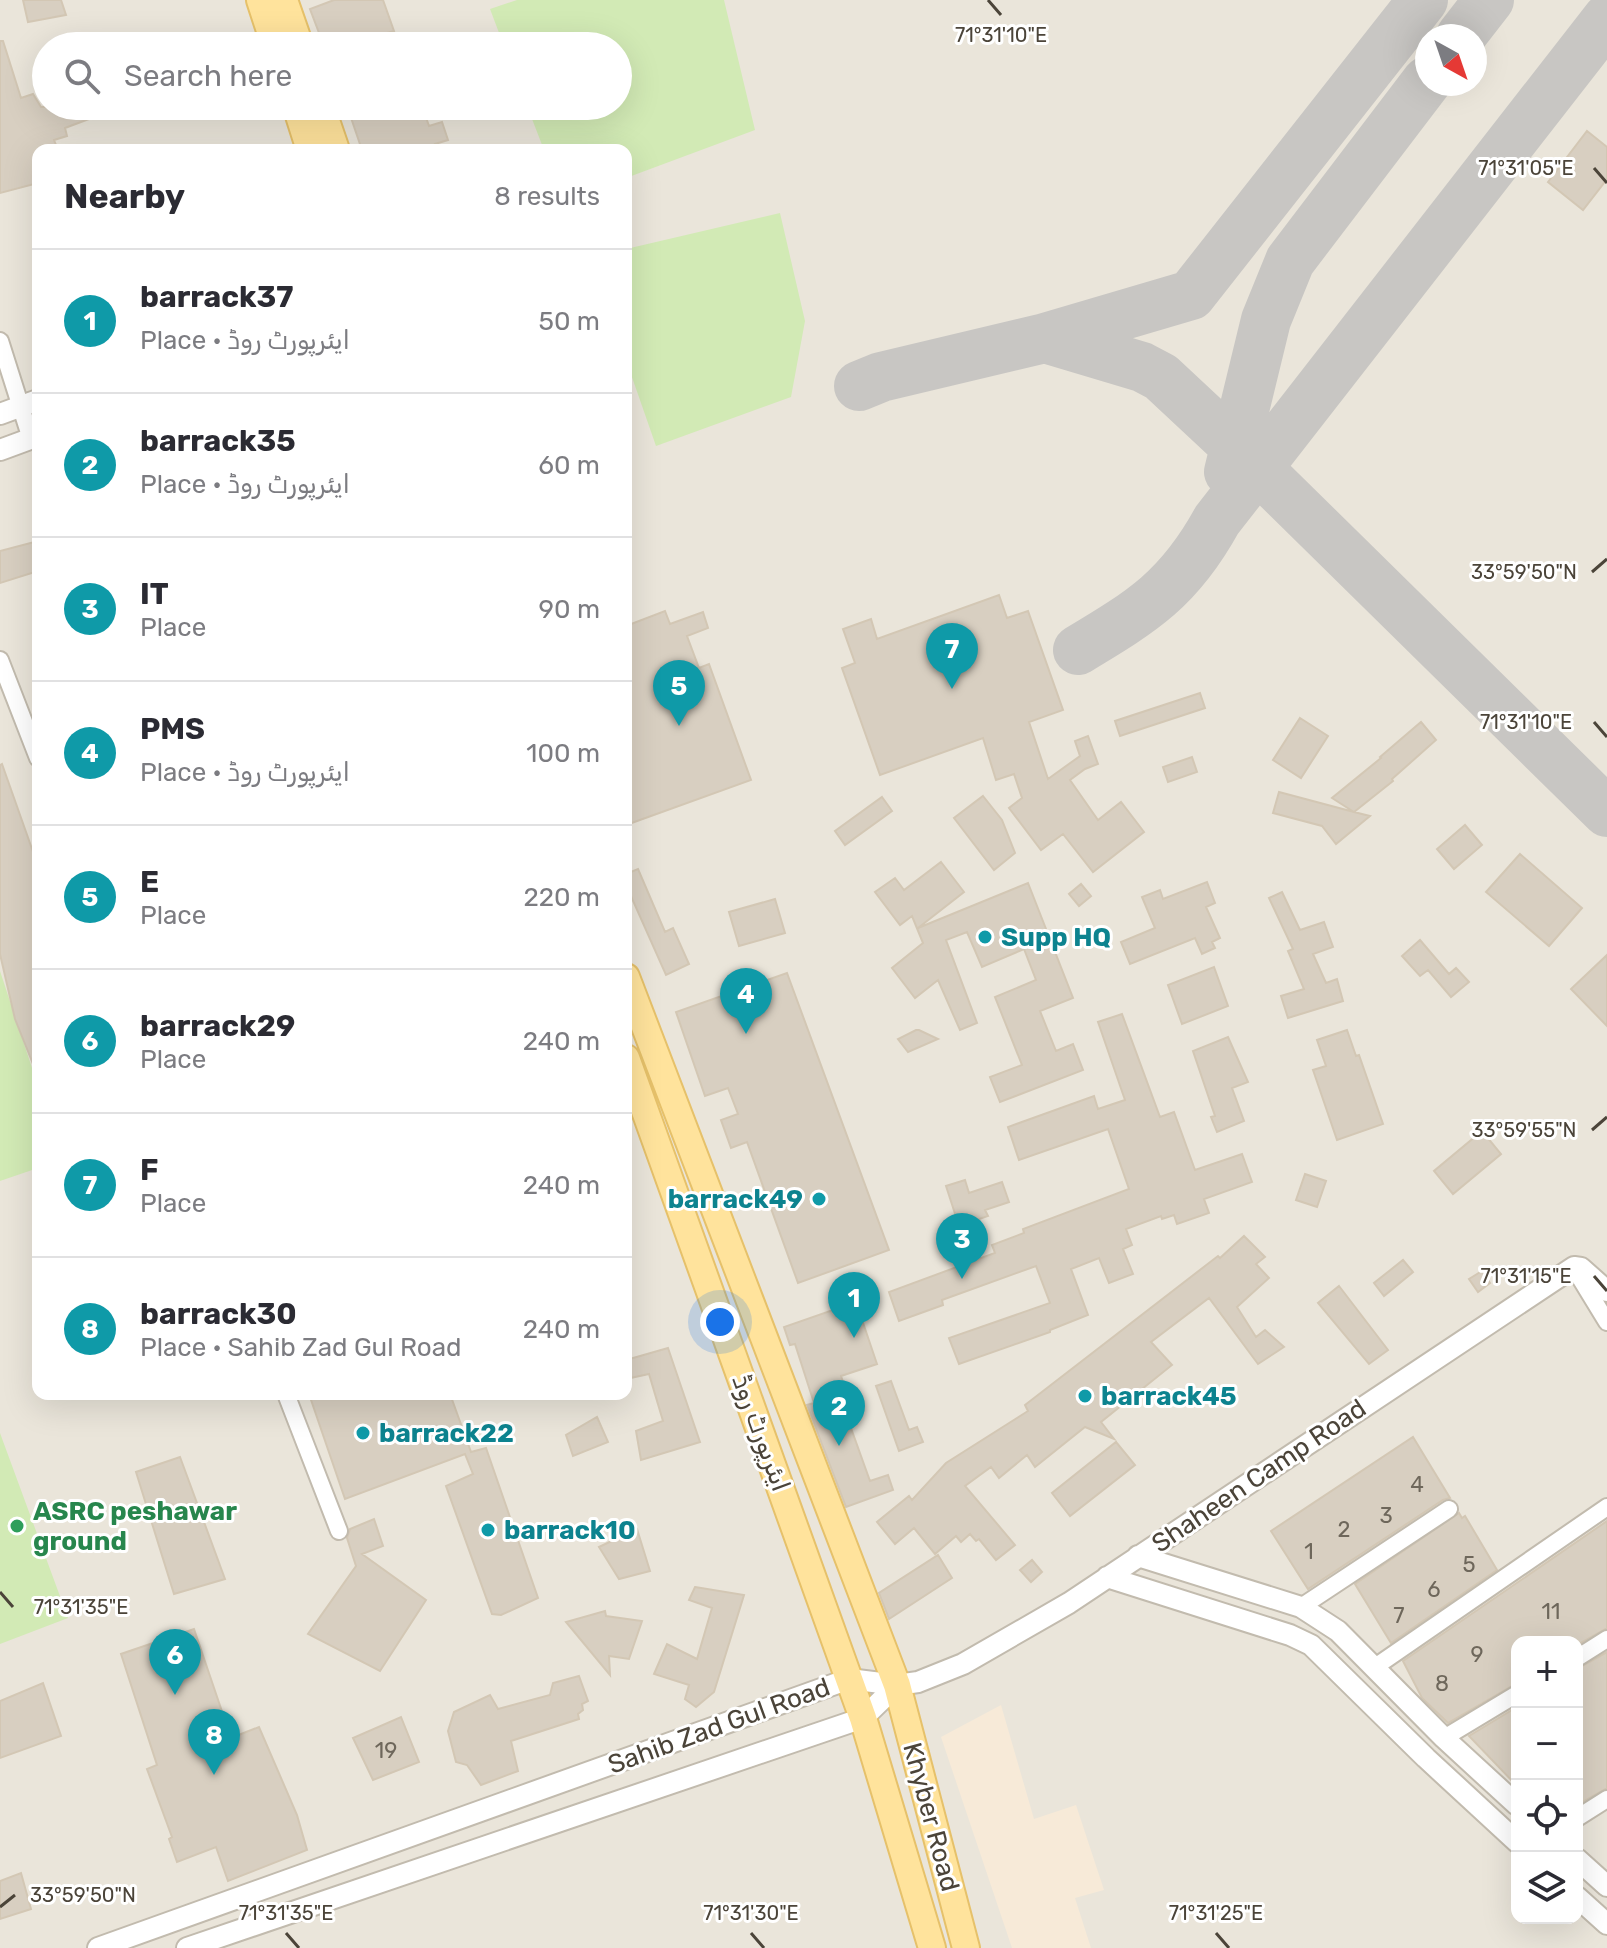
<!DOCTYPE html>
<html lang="en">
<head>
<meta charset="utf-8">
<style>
	:root { --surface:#fff; --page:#f7f7f7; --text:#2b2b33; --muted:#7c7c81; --line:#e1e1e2; --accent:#0f766e }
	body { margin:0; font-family:Rubik,Cairo,sans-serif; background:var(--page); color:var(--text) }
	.controls { position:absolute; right:24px; bottom:24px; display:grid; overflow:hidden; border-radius:16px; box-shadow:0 8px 32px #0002 }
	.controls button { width:72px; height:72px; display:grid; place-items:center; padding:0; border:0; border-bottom:2px solid var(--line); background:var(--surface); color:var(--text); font:40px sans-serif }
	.compass { position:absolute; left:1415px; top:24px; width:72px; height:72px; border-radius:50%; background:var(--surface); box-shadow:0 8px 32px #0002; rotate:140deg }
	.you { position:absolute; left:720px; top:1322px; width:28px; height:28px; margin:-20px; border:6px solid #fff; border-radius:50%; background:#1a73e8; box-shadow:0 0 0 12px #1a73e833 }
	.badge { display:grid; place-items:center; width:52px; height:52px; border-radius:50%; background:var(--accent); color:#fff; font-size:26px; font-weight:700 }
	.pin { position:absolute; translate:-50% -66px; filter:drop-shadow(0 2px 4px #0008) }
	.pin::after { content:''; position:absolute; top:42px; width:28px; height:24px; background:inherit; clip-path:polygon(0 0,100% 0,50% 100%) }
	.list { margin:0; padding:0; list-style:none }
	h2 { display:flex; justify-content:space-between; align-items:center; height:104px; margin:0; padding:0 32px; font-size:34px }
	h2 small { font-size:26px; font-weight:400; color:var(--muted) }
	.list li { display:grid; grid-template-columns:52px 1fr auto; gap:24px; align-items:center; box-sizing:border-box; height:144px; padding:0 32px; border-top:2px solid var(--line) }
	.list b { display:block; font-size:30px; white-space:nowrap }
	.list p { margin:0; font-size:26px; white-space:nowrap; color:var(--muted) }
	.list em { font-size:26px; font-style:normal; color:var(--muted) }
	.icon { flex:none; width:44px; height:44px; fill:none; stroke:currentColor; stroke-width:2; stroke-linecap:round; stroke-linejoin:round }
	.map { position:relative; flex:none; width:1607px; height:1948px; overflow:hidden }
	.search { position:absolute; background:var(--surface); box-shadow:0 8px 32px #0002; left:32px; top:32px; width:600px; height:88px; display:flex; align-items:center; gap:20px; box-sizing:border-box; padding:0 28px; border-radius:44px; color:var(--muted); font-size:30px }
	.panel { position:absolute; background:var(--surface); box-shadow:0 8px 32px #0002; left:32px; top:144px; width:600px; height:1256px; border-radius:16px }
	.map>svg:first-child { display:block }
	.residential { fill:#eae5da; fill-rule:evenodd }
	.commercial { fill:#f7ead8 }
	.green { fill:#d2eab5 }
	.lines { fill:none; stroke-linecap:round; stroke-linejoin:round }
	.taxiway { stroke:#c8c6c3; stroke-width:50 }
	.building { fill:#d8cfc1; stroke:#d3c7b4; stroke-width:2 }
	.minor-casing { stroke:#c2bbae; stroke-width:20 }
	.tertiary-casing { stroke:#c2bbae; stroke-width:24 }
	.primary-casing { stroke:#e6c16a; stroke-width:30 }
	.minor { stroke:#fff; stroke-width:16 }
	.tertiary { stroke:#fff; stroke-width:20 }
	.primary { stroke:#ffe39c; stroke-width:26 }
	.ticks { fill:none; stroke:#4b4439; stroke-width:3 }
	.culture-dot { fill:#0f9aa8; stroke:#fff; stroke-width:3 }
	.leisure-dot { fill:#2e9e5b; stroke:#fff; stroke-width:3 }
	.labels { text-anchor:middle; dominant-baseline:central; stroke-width:6; stroke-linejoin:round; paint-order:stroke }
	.number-label { font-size:22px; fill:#6e675b }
	.culture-label { font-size:26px; font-weight:bold; fill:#0d838f; stroke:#fff; text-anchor:start }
	.street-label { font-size:26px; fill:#4b4439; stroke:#fff }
	.leisure-label { font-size:26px; font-weight:bold; fill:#27864d; stroke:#fff; text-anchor:start }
	.ticks-label { font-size:20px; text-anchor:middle; fill:#4b4439; stroke:#fff; stroke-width:6; stroke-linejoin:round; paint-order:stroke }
</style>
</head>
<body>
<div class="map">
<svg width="1607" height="1948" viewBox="0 0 1607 1948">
	<rect width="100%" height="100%" fill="#f6f3ec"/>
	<path class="residential" d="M0,0H1607V1948H0ZM1427,36H1475V84H1427ZM46,46H618V106H46ZM38,150H626V1394H38ZM1517,1642H1577V1918H1517Z"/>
	<path class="commercial" d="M1001,1705L1034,1819L1076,1805L1104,1890L1075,1898L1091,1948H1012L941,1737Z"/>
	<path class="green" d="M517,0H724L755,130L626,178V150H544L527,106H618V46H504L490,9Z
		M780,213L805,321L791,397L656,446L626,360V249Z
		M0,971L38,1086V1168L0,1181Z
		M0,1433L68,1618L0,1644Z"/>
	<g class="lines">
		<path class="taxiway" d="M1461,36L1489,0
			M1045,338L1191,295L1423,0
			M859,386L881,377L1045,338L1142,367L1161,377L1236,447L1607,812
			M1229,472L1266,320L1290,261L1427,81
			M1078,650C1143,611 1179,589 1217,520L1607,19"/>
	</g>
	<path class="building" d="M23,0H61L66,15L28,22Z
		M334,0H383L394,31L384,34L388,46H324L310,9Z
		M0,41H3L21,98L33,94L41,107L88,106L92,118L65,128L67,136L54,140L58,150H38V183L0,193Z
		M347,106H422L429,126L442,122L448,140L435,144L437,150H362Z
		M1587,131L1607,147V179L1583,210L1548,182Z
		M38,541V571L0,583V551Z
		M999,595L1007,618L1028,611L1063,710L1029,722L1048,779L1080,756L1075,741L1088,736L1098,764L1085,769L1070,780L1098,820L1121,802L1144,832L1093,872L1063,834L1041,850L1009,808L1022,798L1014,774L996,780L983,738L880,775L842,668L855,663L843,629L871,619L877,639Z
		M665,611L670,624L703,612L708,628L687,636L699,668L709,664L751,780L626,825V626Z
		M1200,693L1205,708L1120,736L1115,721Z
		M1300,718L1328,736L1301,778L1273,760Z
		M1421,722L1436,740L1392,779L1393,781L1354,812L1332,798L1381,758L1380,757Z
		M1192,757L1197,772L1168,782L1163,767Z
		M2,764L38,866L37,1074L15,1019L0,954V765Z
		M1279,792L1354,812L1370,816L1336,844L1322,826L1273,813Z
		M983,796L1002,820L1015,853L994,870L954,818Z
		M882,797L892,811L845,845L835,831Z
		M1465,825L1482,845L1454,869L1437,849Z
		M1520,854L1582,908L1549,946L1486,892Z
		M941,862L964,892L918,928L1028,883L1073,998L1040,1011L1056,1051L1073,1044L1083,1070L1000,1102L990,1077L1022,1065L995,997L1036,980L1024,949L982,967L967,932L946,940L977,1023L960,1030L938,980L915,998L892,968L923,943L912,916L900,925L875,892L895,878L904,890Z
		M638,869L665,932L673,928L689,964L666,975L626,885V874Z
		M1207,882L1215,903L1206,907L1220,938L1212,942L1215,948L1202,954L1195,938L1130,964L1121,942L1155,928L1142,897L1160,890L1163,899Z
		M1081,884L1091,896L1079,906L1069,894Z
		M1282,892L1300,930L1324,922L1333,947L1313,954L1326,983L1337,979L1343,1001L1288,1018L1281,996L1304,989L1288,951L1293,949L1269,898Z
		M775,899L785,933L739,946L729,912Z
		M1420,940L1449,974L1456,968L1469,982L1451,997L1428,970L1420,976L1402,956Z
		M1607,955V1026L1571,989Z
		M1214,967L1228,1006L1182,1024L1168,985Z
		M787,973L889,1250L798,1283L747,1142L731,1148L721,1120L738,1114L728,1088L705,1096L676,1012Z
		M1122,1014L1160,1117L1174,1112L1195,1170L1242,1154L1252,1182L1204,1199L1209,1213L1177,1224L1174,1215L1162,1219L1161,1216L1126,1229L1132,1245L1123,1249L1133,1274L1109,1283L1099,1258L1071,1269L1088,1315L1050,1330V1332L959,1364L949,1338L1050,1303L1036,1266L942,1300L943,1305L899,1321L889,1292L995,1253L992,1245L1024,1233L1023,1229L1129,1189L1108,1129L1019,1160L1008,1127L1094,1096L1098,1109L1125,1100L1098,1022Z
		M916,1030H919L938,1039L908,1052L898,1039Z
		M1347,1030L1356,1056L1359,1055L1383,1124L1337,1140L1313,1070L1326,1066L1317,1040Z
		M1228,1037L1248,1082L1232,1088L1244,1121L1217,1132L1211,1117L1215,1116L1193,1051Z
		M1482,1131L1501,1154L1453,1194L1434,1171Z
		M1305,1174L1326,1181L1317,1207L1296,1200Z
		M965,1180L969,1193L1002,1182L1009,1202L985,1210L988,1216L959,1226L946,1186Z
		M1244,1236L1265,1257L1256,1264L1269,1278L1237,1307L1256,1337L1265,1330L1284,1347L1258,1364L1209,1298L1151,1342L1172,1365L1101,1422L1114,1439L1085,1427L1035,1467L1027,1455L999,1478L991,1467L965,1486L1015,1545L996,1560L979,1539L976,1541L970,1534L961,1542L956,1536L935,1554L914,1528L895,1544L877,1522L909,1496L912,1500L946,1463L1028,1411L1025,1405L1218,1256L1220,1258Z
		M1403,1260L1413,1272L1384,1296L1374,1283Z
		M1482,1271L1490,1283L1478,1292L1469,1279Z
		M1339,1286L1388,1350L1369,1364L1318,1303Z
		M856,1302L877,1364L841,1376L854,1414L847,1417L870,1481L888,1475L893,1490L846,1507L807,1405L814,1403L795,1344L790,1345L784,1327Z
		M668,1348L700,1442L641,1460L636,1431L663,1421L649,1374L626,1379V1360Z
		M891,1381L909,1430L917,1427L923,1442L899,1451L876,1386Z
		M309,1394H450L471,1452L486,1448L538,1598L501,1615L492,1614L446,1486L473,1474L465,1454L345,1499Z
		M597,1417L608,1442L573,1456L566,1435Z
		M1413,1437L1450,1498L1443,1500L1308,1589L1271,1531Z
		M1116,1442L1135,1465L1070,1516L1052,1493Z
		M180,1457L225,1579L174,1594L136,1472Z
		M1459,1513L1462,1518L1465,1516L1497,1570L1391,1643L1355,1584Z
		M374,1519L383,1546L362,1554L426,1600L380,1671L308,1634L356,1566L347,1538L350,1529Z
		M1607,1521V1628L1577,1645V1642H1517V1683L1448,1723L1422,1698L1403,1661Z
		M637,1529L650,1571L619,1579L599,1547Z
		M938,1555L952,1578L889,1619L879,1593Z
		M1032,1560L1042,1572L1031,1582L1020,1570Z
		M695,1587L744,1595L714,1692L696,1707L685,1699L689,1685L654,1674L667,1644L697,1659L712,1608L689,1600Z
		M605,1611L606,1616L642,1621L629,1659L609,1656L610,1675L566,1622Z
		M194,1629L231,1738L259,1727L297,1815L307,1850L228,1881L216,1847L177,1862L169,1839L172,1837L147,1769L157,1765L121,1654Z
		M1607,1652V1788L1577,1805V1669Z
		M579,1676L588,1701L582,1704L583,1710L578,1714L579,1719L511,1741L518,1771L481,1785L467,1765L456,1762L448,1731L454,1712L490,1695L498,1709L550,1695L553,1683Z
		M43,1683L61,1736L0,1758V1701Z
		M1517,1707V1786L1469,1736Z
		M401,1717L419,1762L373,1780L353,1738Z
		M21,1873L31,1909L0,1919V1881Z"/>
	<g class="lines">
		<g class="minor-casing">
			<path id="minor" d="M0,341L31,439
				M0,660L38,758
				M1574,1268L1607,1322
				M286,1394L339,1531
				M1301,1607L1449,1509
				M1577,1658L1607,1639
				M1375,1667L1607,1507
				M1444,1738L1517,1694
				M1577,1818L1607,1799"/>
		</g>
		<g class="tertiary-casing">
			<path id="tertiary" d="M0,414L38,400
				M0,450L38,436
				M1138,1556L1301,1607L1338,1631L1444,1738L1517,1805
				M1107,1577L1290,1635L1311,1645L1426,1758L1517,1842
				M1577,1859L1607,1886
				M1577,1897L1607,1924
				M98,1948L849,1679L897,1685L918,1682L963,1664L1069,1603L1574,1267L1581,1268L1607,1291
				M187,1948L863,1718L897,1685"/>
		</g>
		<g class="primary-casing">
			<path id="primary" d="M260,0L275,46
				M284,0L300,46
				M296,106L310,150
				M321,106L336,150
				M626,977L897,1685L966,1948
				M626,1058L863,1718L932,1948"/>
		</g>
		<use href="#minor" class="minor"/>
		<use href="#tertiary" class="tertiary"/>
		<use href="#primary" class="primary"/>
	</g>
	<path class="ticks" d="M988,0L1001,15M1594,168L1607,183M1592,572L1607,559M1594,722L1607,737M1592,1130L1607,1117M1594,1276L1607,1291M0,1592L13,1607M0,1907L15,1895M286,1933L299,1948M751,1933L764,1948M1216,1933L1229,1948"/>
	<g class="culture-dot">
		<circle cx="985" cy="937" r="8"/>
		<circle cx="819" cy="1199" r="8"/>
		<circle cx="1085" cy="1396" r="8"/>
		<circle cx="363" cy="1433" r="8"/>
		<circle cx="488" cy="1530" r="8"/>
	</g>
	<circle class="leisure-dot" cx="17" cy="1526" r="8"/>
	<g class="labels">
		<g class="number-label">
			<text x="1417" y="1484">4</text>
			<text x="1386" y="1515">3</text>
			<text x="1344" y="1529">2</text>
			<text x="1309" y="1551">1</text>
			<text x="1469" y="1564">5</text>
			<text x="1434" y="1589">6</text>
			<text x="1551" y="1611">11</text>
			<text x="1399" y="1615">7</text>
			<text x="1477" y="1654">9</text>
			<text x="1442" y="1683">8</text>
			<text x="386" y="1750">19</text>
		</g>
		<g class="culture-label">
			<text x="1001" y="937">Supp HQ</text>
			<text x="803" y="1199" text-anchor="end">barrack49</text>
			<text x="1101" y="1396">barrack45</text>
			<text x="379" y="1433">barrack22</text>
			<text x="504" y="1530">barrack10</text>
		</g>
		<g class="street-label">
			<text transform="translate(761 1433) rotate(70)">ایئرپورٹ روڈ</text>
			<text transform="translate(1259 1476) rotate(-34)">Shaheen Camp Road</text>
			<text transform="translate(719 1726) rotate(-20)">Sahib Zad Gul Road</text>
			<text transform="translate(931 1817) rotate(75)">Khyber Road</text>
		</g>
		<g class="leisure-label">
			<text x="33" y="1511">ASRC peshawar<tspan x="33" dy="30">ground</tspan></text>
		</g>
	</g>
	<g class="ticks-label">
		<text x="1001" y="42">71°31'10"E</text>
		<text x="1526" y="175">71°31'05"E</text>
		<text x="1524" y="579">33°59'50"N</text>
		<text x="1526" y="729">71°31'10"E</text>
		<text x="1524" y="1137">33°59'55"N</text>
		<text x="1526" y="1283">71°31'15"E</text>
		<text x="81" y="1614">71°31'35"E</text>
		<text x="83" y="1902">33°59'50"N</text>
		<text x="286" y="1920">71°31'35"E</text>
		<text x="751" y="1920">71°31'30"E</text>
		<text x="1216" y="1920">71°31'25"E</text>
	</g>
</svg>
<div class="controls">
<button>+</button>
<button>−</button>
<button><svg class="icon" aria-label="locate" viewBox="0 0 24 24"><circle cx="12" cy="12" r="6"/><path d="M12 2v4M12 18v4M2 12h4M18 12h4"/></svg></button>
<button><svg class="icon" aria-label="layers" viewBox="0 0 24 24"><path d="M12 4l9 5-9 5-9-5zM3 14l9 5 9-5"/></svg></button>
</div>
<svg class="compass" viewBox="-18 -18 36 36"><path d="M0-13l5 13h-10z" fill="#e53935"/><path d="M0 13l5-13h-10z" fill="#7c7c81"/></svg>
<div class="you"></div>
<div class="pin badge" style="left:854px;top:1338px;background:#0f9aa8">1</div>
<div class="pin badge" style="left:839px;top:1446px;background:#0f9aa8">2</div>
<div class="pin badge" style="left:962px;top:1279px;background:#0f9aa8">3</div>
<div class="pin badge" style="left:746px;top:1034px;background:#0f9aa8">4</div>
<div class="pin badge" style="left:679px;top:726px;background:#0f9aa8">5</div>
<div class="pin badge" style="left:175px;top:1695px;background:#0f9aa8">6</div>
<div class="pin badge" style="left:952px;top:689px;background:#0f9aa8">7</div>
<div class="pin badge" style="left:214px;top:1775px;background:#0f9aa8">8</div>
<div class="search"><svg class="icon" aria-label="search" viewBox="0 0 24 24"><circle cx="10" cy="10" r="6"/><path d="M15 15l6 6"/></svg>Search here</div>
<section class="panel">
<h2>Nearby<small>8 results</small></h2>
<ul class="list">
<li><span class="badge" style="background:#0f9aa8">1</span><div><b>barrack37</b><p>Place · ایئرپورٹ روڈ</p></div><em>50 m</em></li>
<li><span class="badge" style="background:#0f9aa8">2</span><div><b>barrack35</b><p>Place · ایئرپورٹ روڈ</p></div><em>60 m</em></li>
<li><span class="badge" style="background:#0f9aa8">3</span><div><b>IT</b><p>Place</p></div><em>90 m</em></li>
<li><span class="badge" style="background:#0f9aa8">4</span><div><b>PMS</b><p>Place · ایئرپورٹ روڈ</p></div><em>100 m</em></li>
<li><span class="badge" style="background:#0f9aa8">5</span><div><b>E</b><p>Place</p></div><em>220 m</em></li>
<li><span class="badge" style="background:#0f9aa8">6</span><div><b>barrack29</b><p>Place</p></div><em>240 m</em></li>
<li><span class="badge" style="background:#0f9aa8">7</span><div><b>F</b><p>Place</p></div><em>240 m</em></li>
<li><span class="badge" style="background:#0f9aa8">8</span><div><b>barrack30</b><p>Place · Sahib Zad Gul Road</p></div><em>240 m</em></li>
</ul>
</section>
</div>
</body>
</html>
